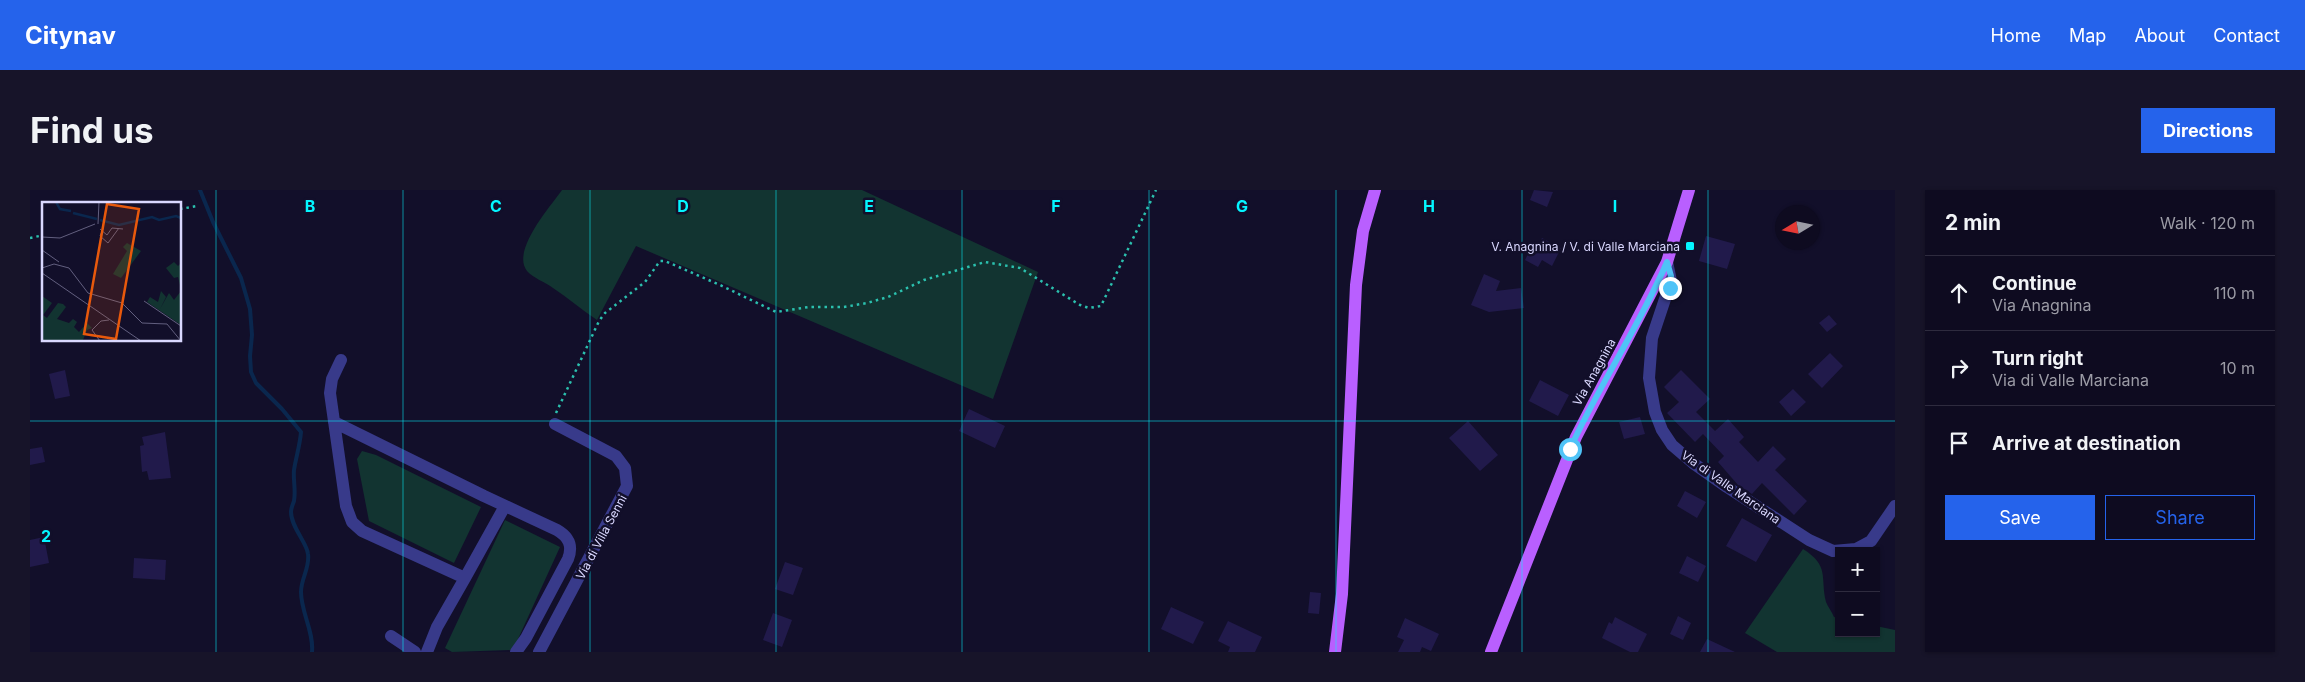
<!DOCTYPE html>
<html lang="en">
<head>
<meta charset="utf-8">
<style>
	:root { --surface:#0e0b20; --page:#171429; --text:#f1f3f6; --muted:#9b9ba5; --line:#2e2b3e; --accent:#2563eb }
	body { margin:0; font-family:Inter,sans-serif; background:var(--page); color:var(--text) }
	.controls { position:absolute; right:15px; bottom:15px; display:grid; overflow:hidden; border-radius:0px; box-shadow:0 1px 4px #0004 }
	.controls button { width:45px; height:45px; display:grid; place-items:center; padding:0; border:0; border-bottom:1px solid var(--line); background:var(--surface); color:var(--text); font:25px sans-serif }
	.compass { position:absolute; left:1745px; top:15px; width:45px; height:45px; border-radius:50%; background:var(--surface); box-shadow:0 1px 4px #0004; rotate:260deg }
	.stop { position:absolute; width:15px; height:15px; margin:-11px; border:4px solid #4fc3f7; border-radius:50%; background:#fff }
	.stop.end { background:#4fc3f7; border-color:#fff; box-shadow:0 1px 5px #0008 }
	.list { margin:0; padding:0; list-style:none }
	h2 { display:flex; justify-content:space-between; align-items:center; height:65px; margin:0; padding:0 20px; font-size:21px }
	h2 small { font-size:16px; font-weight:400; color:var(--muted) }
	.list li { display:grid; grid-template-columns:32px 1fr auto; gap:15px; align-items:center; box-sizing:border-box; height:75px; padding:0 20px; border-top:1px solid var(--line) }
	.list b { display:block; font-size:19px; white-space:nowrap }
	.list p { margin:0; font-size:16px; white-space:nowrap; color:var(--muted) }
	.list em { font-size:16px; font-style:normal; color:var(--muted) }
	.actions { display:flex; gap:10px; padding:15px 20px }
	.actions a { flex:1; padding:11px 0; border:1px solid var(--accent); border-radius:0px; text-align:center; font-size:18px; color:var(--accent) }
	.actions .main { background:var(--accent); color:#fff }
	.icon { flex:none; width:28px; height:28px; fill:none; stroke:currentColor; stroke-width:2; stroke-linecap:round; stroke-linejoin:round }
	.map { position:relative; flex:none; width:1865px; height:462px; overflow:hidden; border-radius:0px }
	header { display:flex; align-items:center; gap:30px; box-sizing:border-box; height:70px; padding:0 25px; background:var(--accent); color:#fff }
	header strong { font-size:24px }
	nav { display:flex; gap:28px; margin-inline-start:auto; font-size:18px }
	.intro { display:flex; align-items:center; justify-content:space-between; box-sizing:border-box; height:120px; padding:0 30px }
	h1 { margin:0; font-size:35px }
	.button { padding:12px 22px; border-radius:0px; background:var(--accent); color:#fff; font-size:18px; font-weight:700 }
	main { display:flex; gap:30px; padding:0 30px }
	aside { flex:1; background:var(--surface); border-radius:0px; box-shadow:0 1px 4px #0004 }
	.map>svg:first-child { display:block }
	.green { fill:#123431 }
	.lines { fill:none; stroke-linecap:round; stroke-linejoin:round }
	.stream { stroke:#0a274e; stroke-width:4 }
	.building { fill:#211a4b }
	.path { stroke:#2bc0ae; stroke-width:2.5; stroke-dasharray:2.5 4; stroke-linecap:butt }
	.minor { stroke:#383a8a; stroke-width:12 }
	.major { stroke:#b95fff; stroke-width:12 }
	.route { stroke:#4fc3f7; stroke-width:6 }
	.grid { fill:none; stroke:#04f5ff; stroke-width:1; stroke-opacity:0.55 }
	.poi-dot { fill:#04f5ff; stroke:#120f2a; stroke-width:2 }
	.labels { text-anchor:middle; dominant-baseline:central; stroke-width:5; stroke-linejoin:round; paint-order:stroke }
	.poi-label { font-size:12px; fill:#dad8ff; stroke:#120f2a; text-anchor:end }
	.street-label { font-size:12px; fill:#dad8ff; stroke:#120f2a }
	.inset-river { fill:none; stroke:#0a274e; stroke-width:2.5 }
	.inset-road { fill:none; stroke:#625f7f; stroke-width:1 }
	.view { fill:#e8590c; fill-opacity:0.15; stroke:#e8590c; stroke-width:2.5 }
	.inset-edge { fill:none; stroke:#dad8ff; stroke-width:2.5 }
	.grid-label { font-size:16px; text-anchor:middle; font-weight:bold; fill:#04f5ff; stroke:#120f2a; stroke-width:5; stroke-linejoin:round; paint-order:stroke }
</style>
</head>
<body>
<header>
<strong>Citynav</strong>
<nav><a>Home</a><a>Map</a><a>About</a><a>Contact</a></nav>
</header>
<div class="intro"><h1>Find us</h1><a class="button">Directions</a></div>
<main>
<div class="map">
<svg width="1865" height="462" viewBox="0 0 1865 462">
	<rect width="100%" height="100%" fill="#120f2a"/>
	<path class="green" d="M532,0H832L1008,82L963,209L606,56L567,130C552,120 538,108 523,98C515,92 503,88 497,81C481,61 520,17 532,0Z
		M332,261L346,265L451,317L424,373L339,331L327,269Z
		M475,330L530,357L483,460L422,462L415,458Z
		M1773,359C1800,376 1790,387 1796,412C1798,417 1802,422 1804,427L1809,428V443H1846V436L1865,440V462H1747L1715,443Z"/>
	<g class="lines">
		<path class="stream" d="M170,0L183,32L211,88L220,119L222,145L220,166L221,182L226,193L252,219L271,242C270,255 266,267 264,280C263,290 266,300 264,311C263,314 261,318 261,322C261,337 277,353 278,364C280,378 271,388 271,402C271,422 284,442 282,462"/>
	</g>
	<path class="building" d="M1504,0L1523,2L1517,17L1500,10Z
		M1676,46L1705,54L1697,79L1669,71Z
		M1512,48L1531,58L1522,76L1512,70L1508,77L1495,70L1502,56L1507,58Z
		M1454,84L1470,91L1466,101L1491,98L1494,118L1459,122L1441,115Z
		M1799,125L1807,134L1797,142L1789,133Z
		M1800,163L1813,176L1792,198L1778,184Z
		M35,180L40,206L25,209L19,184Z
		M1651,180L1680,209L1666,222L1685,241L1698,229L1714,247L1709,252L1728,272L1743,256L1756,269L1745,280L1777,311L1764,325L1732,293L1722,304L1708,295L1688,272L1694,266L1673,244L1665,252L1637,223L1649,212L1634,197Z
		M1510,190L1539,205L1528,226L1499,211Z
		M1763,199L1776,212L1761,226L1749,212Z
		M939,219L975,236L965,258L929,241Z
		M1610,227L1615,244L1594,249L1589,232Z
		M1438,231L1468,265L1450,281L1419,248Z
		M135,242L141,288L119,290L117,281L112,282L110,256L114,255L112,247Z
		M12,257L15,272L0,275V259Z
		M1655,301L1676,312L1667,328L1647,316Z
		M1712,328L1742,345L1726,372L1696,356Z
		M14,347L19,373L0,377V350Z
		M1657,366L1676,376L1668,392L1649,383Z
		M104,368L136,370L135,390L103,388Z
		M755,372L773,378L763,405L745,399Z
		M1280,402L1291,403L1289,424L1278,423Z
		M1141,417L1174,432L1163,454L1131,439Z
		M743,423L762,430L752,457L733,450Z
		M1648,426L1661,433L1653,450L1640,444Z
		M1585,427L1617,444L1608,462H1600L1572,448L1579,432L1582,434Z
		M1375,428L1409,444L1401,461L1392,457L1390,462H1368L1374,450L1367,447Z
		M1198,431L1232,447L1225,462H1198L1200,457L1188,451Z
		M1677,449L1705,462H1670Z"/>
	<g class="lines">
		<path class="path" d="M150,19L167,16
			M0,48L14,45
			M526,223L569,131L575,123L615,92L630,71H635L690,95L746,122L779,117H814L837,113L858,107L894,90L955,72L990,78L1050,115L1059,118L1071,116L1126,0"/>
		<path class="minor" d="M1637,72L1641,91L1622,148L1619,188L1625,222L1632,240L1642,255L1663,273L1697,297L1779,350L1803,361L1826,359L1841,351L1865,316
			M311,170L302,189L300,203L316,316L322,332L332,341L435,388L407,437L397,462
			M304,232L454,306L527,340C539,347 543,356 538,369L496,448L486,462
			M435,388L475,316
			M361,446L385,462
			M509,462L597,296L595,278L586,266L525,234"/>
		<path class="major" d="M1305,462L1312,404L1326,95L1333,41L1345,0
			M1461,462L1546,247L1637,72L1659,0"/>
	</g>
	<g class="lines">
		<path class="route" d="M1540,259C1569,195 1609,137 1637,72L1641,86L1640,98"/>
	</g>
	<path class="grid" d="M186,0V462M373,0V462M560,0V462M746,0V462M932,0V462M1119,0V462M1306,0V462M1492,0V462M1678,0V462M0,231H1865"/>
	<rect class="poi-dot" x="1655" y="51" width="10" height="10" rx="2.5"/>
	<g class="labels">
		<g class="poi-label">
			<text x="1650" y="56">V. Anagnina / V. di Valle Marciana</text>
		</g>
		<g class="street-label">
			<text transform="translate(1564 182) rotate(-61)">Via Anagnina</text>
			<text transform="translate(1701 297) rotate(35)">Via di Valle Marciana</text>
			<text transform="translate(571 347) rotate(-62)">Via di Villa Senni</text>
		</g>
	</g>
	<g transform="translate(12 12)">
		<rect width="139" height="139" fill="#120f2a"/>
		<path d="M85,41L99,49L79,76L71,72L85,49L81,45ZM132,60L136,64L139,61V87L136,75L132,76L124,66ZM119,89L124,95L118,107L127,91L132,98L139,89V123L105,100L108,95L116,100ZM0,94L10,101L1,113L5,116L16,101L21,102L24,105L15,117L27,121L31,117L35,120L32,125L37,130L45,121L50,126L45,128L41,138L0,139Z" fill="#123431"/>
		<path class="inset-river" d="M14,0L18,7L29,9M31,11L55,17M58,18L77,23L110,15L117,18L134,14L139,16"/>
		<path class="inset-road" d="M56,22L57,0M58,27L65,33L70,26L81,27M61,27L58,34L66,41L77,26M0,35L18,36L53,22M0,48L17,60M0,66L12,62L27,66L46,91L80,101L100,121L125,122L139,139M0,71L99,139M102,99L139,124M58,139L50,128L59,119L67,118"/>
		<path class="view" d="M65,2L97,7L74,137L42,132Z"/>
		<rect width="139" height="139" class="inset-edge"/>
	</g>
	<g class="grid-label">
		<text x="280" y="22">B</text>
		<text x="466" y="22">C</text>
		<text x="653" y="22">D</text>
		<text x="839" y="22">E</text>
		<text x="1026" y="22">F</text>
		<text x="1212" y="22">G</text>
		<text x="1399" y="22">H</text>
		<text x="1585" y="22">I</text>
		<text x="16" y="352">2</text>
	</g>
</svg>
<div class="controls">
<button>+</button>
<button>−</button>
</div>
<svg class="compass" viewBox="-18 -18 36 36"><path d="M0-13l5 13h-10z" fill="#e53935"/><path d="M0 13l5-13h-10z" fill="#9b9ba5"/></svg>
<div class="stop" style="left:1540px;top:259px"></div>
<div class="stop end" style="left:1640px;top:98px"></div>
</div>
<aside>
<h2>2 min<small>Walk · 120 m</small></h2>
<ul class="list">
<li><svg class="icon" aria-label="ahead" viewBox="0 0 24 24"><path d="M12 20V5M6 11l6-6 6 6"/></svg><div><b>Continue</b><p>Via Anagnina</p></div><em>110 m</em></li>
<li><svg class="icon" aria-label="right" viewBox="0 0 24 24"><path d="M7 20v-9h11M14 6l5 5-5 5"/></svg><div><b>Turn right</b><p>Via di Valle Marciana</p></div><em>10 m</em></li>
<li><svg class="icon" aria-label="arrive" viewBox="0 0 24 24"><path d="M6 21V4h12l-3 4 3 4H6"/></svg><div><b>Arrive at destination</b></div></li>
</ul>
<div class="actions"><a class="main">Save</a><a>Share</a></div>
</aside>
</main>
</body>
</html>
